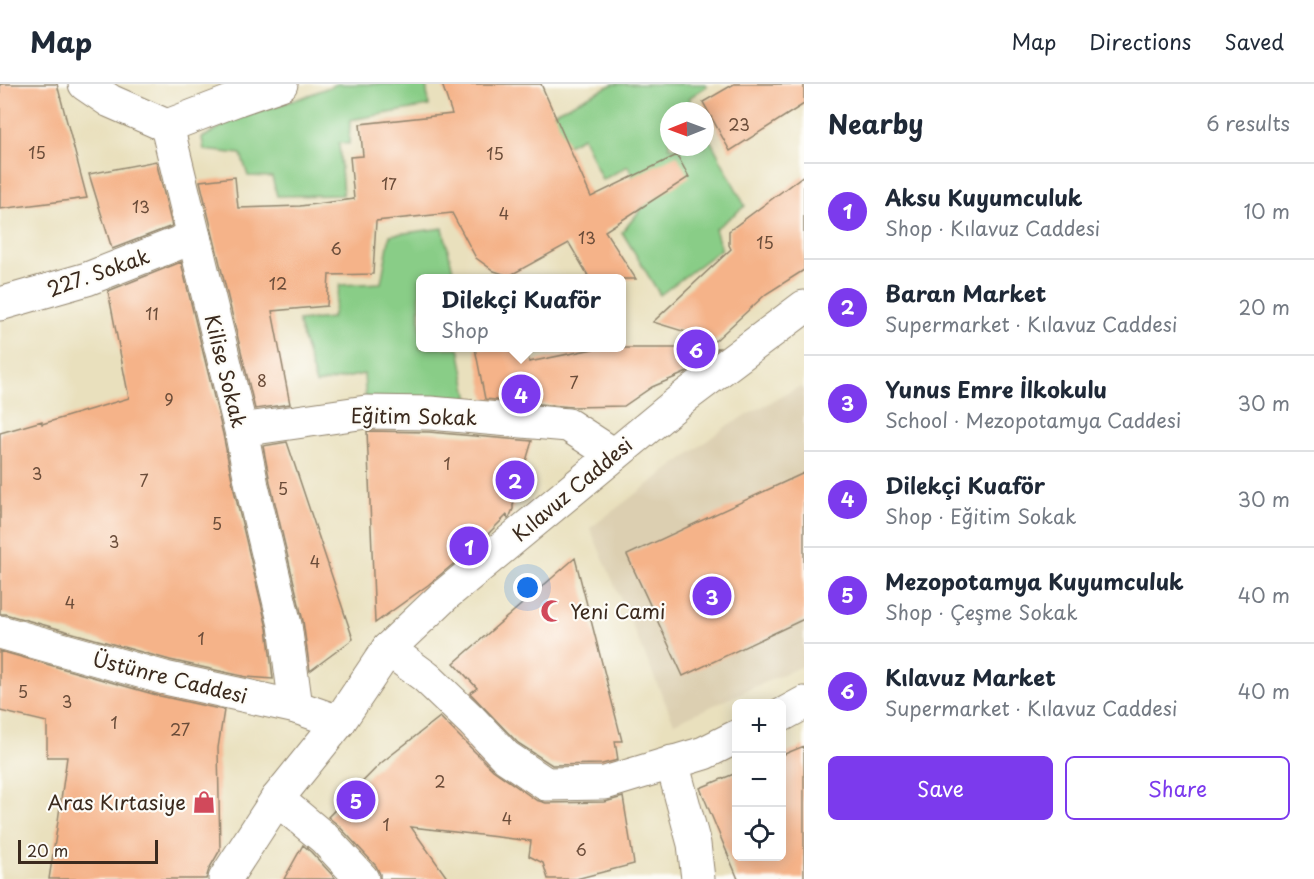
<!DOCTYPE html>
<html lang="en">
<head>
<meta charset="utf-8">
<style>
	:root { --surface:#fff; --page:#f2f2f3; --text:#1f2937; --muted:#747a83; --line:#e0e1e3; --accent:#7c3aed }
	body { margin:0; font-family:"Playpen Sans",sans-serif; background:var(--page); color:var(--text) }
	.controls { position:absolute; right:18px; bottom:18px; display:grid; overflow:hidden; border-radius:9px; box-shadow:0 3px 15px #0003 }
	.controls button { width:54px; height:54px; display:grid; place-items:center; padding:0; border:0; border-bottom:2px solid var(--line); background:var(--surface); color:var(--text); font:30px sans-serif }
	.compass { position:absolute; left:660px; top:18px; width:54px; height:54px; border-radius:50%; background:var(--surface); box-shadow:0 3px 15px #0003; rotate:269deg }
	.scale { position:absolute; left:18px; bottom:15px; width:140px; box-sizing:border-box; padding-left:6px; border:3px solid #3b2a1e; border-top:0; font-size:16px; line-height:21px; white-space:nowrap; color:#3b2a1e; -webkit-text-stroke:4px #fdfcf7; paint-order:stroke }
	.you { position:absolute; left:528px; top:504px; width:21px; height:21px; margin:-15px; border:4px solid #fff; border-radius:50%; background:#1a73e8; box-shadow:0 0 0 9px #1a73e833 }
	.badge { display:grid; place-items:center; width:39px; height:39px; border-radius:50%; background:var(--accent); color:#fff; font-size:20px; font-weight:700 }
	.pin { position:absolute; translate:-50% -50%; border:3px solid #fff; box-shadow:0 2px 6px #0006 }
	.popup { position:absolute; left:416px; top:190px; width:210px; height:78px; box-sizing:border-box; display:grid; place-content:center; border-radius:9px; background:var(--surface); filter:drop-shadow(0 2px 4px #0005); font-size:20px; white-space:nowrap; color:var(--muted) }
	.popup b { font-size:22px; color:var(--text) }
	.popup::after { content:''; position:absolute; left:50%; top:100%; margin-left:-12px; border:12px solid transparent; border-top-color:var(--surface) }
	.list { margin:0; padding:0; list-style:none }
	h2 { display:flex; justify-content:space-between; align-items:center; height:78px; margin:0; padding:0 24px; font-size:26px }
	h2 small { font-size:20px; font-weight:400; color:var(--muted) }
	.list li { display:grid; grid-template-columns:39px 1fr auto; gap:18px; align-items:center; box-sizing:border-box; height:96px; padding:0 24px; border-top:2px solid var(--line) }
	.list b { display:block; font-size:22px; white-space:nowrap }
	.list p { margin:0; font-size:20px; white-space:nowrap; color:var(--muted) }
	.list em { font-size:20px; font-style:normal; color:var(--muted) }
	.actions { display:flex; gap:12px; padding:18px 24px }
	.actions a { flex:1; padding:14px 0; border:2px solid var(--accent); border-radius:9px; text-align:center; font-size:21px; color:var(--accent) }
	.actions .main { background:var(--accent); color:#fff }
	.icon { flex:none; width:33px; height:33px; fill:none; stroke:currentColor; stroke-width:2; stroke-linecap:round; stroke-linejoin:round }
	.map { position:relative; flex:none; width:804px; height:795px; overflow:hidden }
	header { display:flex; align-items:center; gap:36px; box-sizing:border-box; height:84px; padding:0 30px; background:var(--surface); border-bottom:2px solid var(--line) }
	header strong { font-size:28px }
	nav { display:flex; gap:33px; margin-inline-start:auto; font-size:21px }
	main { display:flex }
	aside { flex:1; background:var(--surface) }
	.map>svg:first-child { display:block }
	.built { fill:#dccfb1 }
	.green { fill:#89cd87; stroke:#627c52; stroke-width:1.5 }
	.building { fill:#f5b389 }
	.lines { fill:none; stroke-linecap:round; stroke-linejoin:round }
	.pedestrian-casing { stroke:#92856e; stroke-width:35 }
	.minor-casing { stroke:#92856e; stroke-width:35 }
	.tertiary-casing { stroke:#92856e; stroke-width:35 }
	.secondary-casing { stroke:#92856e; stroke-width:35 }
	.pedestrian { stroke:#fff; stroke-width:33 }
	.minor { stroke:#fff; stroke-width:33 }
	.tertiary { stroke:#fff; stroke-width:33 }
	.secondary { stroke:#fff; stroke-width:33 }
	.labels { text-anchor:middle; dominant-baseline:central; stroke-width:4.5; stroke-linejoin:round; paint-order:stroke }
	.number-label { font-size:16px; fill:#6a4c39 }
	.street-label { font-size:20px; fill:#3b2a1e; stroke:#fdfcf7 }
	.poi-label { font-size:20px; fill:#3b2a1e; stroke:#fdfcf7; text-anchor:start }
</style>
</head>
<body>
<header>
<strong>Map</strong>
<nav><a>Map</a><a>Directions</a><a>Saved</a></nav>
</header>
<main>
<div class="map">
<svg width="804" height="795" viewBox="0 0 804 795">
	<rect width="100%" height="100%" fill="#fdfcf7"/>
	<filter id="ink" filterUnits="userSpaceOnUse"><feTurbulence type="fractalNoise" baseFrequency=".0167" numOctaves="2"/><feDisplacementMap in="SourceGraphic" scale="12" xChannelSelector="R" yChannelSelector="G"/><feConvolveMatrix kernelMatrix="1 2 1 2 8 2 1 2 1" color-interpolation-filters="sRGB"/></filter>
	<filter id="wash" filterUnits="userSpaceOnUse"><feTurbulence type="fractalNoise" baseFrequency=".008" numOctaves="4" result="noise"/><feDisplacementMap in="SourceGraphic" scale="24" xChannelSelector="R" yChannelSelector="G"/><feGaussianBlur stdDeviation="1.35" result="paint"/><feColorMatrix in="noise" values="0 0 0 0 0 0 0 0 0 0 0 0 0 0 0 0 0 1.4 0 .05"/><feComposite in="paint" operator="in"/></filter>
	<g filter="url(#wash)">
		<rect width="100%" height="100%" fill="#e9e0bd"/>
		<path class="built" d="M804,303V581L674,639L590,444L728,341L797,304Z"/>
		<path class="green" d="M337,0H426L429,22L350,36L349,60L339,59L343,111L277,112L272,93L248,92L241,70L204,66L202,54L233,36L304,13Z
			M613,0H706L707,2L689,14L695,27H669V63H705V46L745,122L715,145L721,165L660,211L622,148L644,122L628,82L602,96L583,53L547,71L539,36Z
			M443,144L454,191H446V194H420V264H459L469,317L366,319L364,290L316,300L298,237L332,234L340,201L381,199L390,151Z"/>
		<g id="blocks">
			<path class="building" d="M0,0H57L87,114L0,125Z
				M442,0H541L591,113L677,71L689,93L605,147L636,195H590L569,159L509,192L494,187L476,174L452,129L376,137L373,190L329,191L327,222L272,227L290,320L255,325L200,97L235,93L238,124L300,122L354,115L350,73L363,72L360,40L452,30Z
				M734,0H804V20L730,67L703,18Z
				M156,77L172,142L112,165L89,90Z
				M804,91V186L766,210L715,257L653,238L731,165L729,161V147Z
				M181,178L223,350L234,406L267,544L273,595L247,593L170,576L5,530H0V349L42,337V340L129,314L108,207Z
				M475,264H527L529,278L598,264H719L685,289L652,303L624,322L572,323L485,315Z
				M367,347L429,348L532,357L513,421V425L509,434L508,435L507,431L480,458L428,501L375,539Z
				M287,358L353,555L310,587L303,537L270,398L263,362Z
				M804,389V535L683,592L627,471Z
				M575,474L622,657H615L618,676L602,680L552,681L518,659L470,609L477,604L454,579Z
				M0,567L160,612L224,626L218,664L220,766L209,785L206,795H49L56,751L67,673H47V638L0,627Z
				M440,633L493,686L536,716L546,719L605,718L623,713L634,780L576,795H548L543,779L529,772L531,757L411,743L448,795H380V790L376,782L338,741L328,733L381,679Z
				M804,662V795H738L700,704L736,689V772H782V671Z
				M303,761L311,768L336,795H284Z"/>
		</g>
	</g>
	<g filter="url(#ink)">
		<use href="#blocks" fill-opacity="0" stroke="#92856e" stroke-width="1.5"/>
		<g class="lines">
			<g class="pedestrian-casing">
				<path id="pedestrian" d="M167,42L238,15L281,0
					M0,220L87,195L194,153"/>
			</g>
			<g class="minor-casing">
				<path id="minor" d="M85,0L110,17L167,42L241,346L252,402L285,541L296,623
					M241,346L366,328L430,329L568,341L614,371
					M672,678L694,760L698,795
					M277,715L324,754L362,795"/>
			</g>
			<g class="tertiary-casing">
				<path id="tertiary" d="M0,548L165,594L296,623L339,638
					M388,565L426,593L471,636L506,673L546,700L605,699L704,669L736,653
					M782,631L804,619"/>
			</g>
			<g class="secondary-casing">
				<path id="secondary" d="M225,795L277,715L339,638L388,565L446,510L687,311L804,223"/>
			</g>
			<use href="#pedestrian" class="pedestrian"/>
			<use href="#minor" class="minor"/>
			<use href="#tertiary" class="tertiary"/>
			<use href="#secondary" class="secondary"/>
		</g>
	</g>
	<defs>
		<g id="mosque-bare" transform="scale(1.8)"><path d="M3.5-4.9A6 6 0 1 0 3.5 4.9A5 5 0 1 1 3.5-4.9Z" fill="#d1495b" stroke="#fdfcf7" stroke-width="2.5" paint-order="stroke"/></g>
		<g id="shop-bare" transform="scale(1.8)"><path d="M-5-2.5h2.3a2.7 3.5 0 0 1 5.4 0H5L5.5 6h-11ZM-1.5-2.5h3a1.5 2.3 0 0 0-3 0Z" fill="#d1495b" stroke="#fdfcf7" stroke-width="2.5" paint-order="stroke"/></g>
	</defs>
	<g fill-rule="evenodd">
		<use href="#mosque-bare" x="552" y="527"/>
		<use href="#shop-bare" x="204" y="718"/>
	</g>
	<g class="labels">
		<g class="number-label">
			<text x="739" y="40">23</text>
			<text x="37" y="68">15</text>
			<text x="495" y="69">15</text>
			<text x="389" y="99">17</text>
			<text x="141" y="122">13</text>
			<text x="504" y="129">4</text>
			<text x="587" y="153">13</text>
			<text x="765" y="158">15</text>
			<text x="336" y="164">6</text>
			<text x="278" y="199">12</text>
			<text x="152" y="229">11</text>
			<text x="262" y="296">8</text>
			<text x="574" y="298">7</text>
			<text x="169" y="315">9</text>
			<text x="447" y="379">1</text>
			<text x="37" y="389">3</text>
			<text x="144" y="396">7</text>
			<text x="283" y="404">5</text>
			<text x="217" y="439">5</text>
			<text x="114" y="457">3</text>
			<text x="315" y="477">4</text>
			<text x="70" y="518">4</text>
			<text x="201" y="554">1</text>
			<text x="23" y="607">5</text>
			<text x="67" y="617">3</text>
			<text x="114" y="638">1</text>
			<text x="180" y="645">27</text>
			<text x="440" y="697">2</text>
			<text x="507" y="734">4</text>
			<text x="386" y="740">1</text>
			<text x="581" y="765">6</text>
		</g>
		<g class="street-label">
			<text transform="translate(98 188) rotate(-19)">227. Sokak</text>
			<text transform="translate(226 287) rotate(76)">Kilise Sokak</text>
			<text transform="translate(414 332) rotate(1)">Eğitim Sokak</text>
			<text transform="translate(572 405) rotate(-40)">Kılavuz Caddesi</text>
			<text transform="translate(170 593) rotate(14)">Üstünre Caddesi</text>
		</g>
		<g class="poi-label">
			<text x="570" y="527">Yeni Cami</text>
			<text x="186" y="718" text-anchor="end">Aras Kırtasiye</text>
		</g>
	</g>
</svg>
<div class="controls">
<button>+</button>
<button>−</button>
<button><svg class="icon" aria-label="locate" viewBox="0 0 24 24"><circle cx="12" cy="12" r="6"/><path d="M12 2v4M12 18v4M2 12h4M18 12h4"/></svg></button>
</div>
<svg class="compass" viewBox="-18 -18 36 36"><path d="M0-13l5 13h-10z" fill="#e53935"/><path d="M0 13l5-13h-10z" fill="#747a83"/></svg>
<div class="scale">20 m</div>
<div class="you"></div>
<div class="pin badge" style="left:469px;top:462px">1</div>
<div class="pin badge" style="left:515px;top:396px">2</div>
<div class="pin badge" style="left:712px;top:512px">3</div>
<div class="pin badge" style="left:521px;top:310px">4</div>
<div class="popup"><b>Dilekçi Kuaför</b>Shop</div>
<div class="pin badge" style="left:356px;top:716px">5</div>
<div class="pin badge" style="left:696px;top:265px">6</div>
</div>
<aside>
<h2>Nearby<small>6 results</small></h2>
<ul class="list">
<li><span class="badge">1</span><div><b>Aksu Kuyumculuk</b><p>Shop · Kılavuz Caddesi</p></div><em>10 m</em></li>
<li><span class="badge">2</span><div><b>Baran Market</b><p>Supermarket · Kılavuz Caddesi</p></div><em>20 m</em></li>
<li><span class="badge">3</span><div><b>Yunus Emre İlkokulu</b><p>School · Mezopotamya Caddesi</p></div><em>30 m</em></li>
<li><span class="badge">4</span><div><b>Dilekçi Kuaför</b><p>Shop · Eğitim Sokak</p></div><em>30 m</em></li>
<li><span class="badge">5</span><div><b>Mezopotamya Kuyumculuk</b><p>Shop · Çeşme Sokak</p></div><em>40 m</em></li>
<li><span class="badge">6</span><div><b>Kılavuz Market</b><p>Supermarket · Kılavuz Caddesi</p></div><em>40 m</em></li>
</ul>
<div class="actions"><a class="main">Save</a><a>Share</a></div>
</aside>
</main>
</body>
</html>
